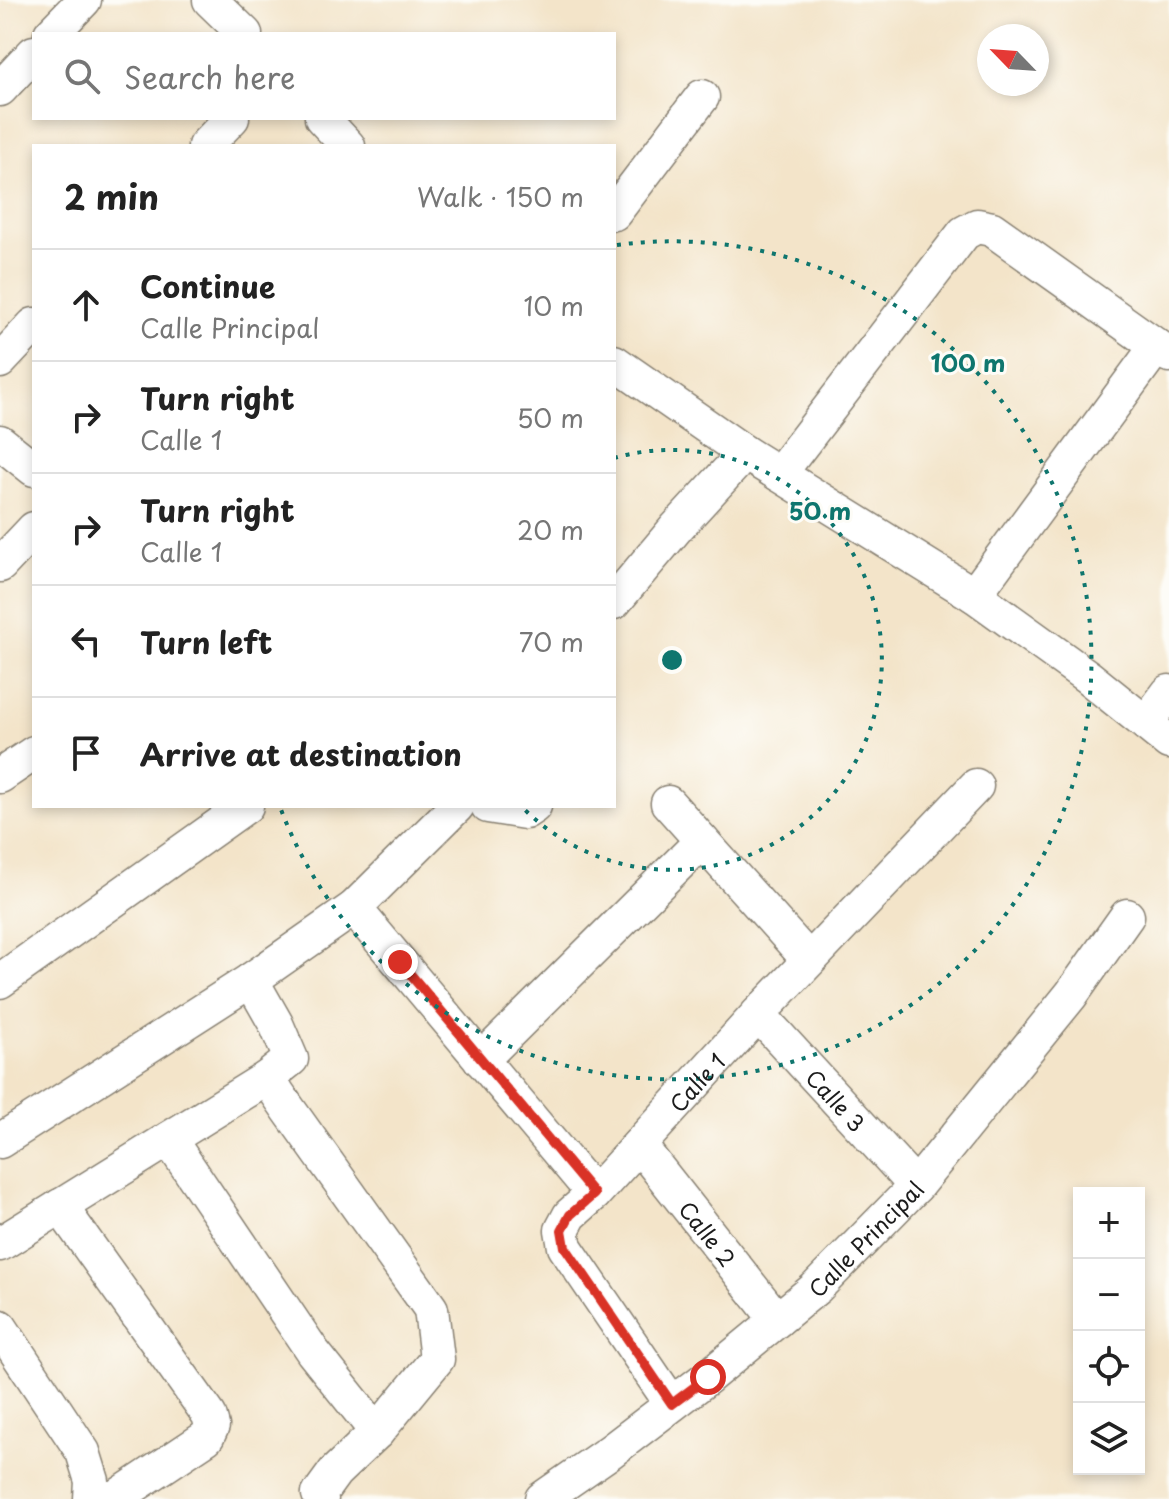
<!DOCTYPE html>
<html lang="en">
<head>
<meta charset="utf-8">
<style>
	:root { --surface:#fff; --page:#f2f2f2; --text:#222; --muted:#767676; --line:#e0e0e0 }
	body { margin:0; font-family:"Playpen Sans",sans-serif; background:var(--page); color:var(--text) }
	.controls { position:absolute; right:24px; bottom:24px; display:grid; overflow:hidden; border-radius:0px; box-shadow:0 4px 12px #0003 }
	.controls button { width:72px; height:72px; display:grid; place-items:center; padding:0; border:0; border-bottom:2px solid var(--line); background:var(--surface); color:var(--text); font:40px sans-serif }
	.compass { position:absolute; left:977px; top:24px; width:72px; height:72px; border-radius:50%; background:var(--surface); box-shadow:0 4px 12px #0003; rotate:295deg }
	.stop { position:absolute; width:24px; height:24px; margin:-18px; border:6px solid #d93025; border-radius:50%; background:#fff }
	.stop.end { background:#d93025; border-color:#fff; box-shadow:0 2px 8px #0008 }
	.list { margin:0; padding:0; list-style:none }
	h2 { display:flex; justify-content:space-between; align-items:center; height:104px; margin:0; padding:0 32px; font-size:34px }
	h2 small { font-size:26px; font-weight:400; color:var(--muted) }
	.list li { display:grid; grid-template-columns:52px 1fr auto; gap:24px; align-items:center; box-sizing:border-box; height:112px; padding:0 32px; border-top:2px solid var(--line) }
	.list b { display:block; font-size:30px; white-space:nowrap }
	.list p { margin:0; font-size:26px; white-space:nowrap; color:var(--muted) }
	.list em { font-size:26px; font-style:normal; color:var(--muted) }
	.icon { flex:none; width:44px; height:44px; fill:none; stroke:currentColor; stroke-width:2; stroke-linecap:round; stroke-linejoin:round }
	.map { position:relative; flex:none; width:1169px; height:1499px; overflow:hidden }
	.search { position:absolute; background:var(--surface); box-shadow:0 4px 12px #0003; left:32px; top:32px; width:584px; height:88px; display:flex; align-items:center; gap:20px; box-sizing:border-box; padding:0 28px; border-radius:0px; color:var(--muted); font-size:30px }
	.panel { position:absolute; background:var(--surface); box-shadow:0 4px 12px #0003; left:32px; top:144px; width:584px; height:664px; border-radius:0px }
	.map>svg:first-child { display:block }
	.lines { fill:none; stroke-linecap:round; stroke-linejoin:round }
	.minor-casing { stroke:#888072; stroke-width:37 }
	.minor { stroke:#fff; stroke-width:34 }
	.route { stroke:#d93025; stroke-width:10 }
	.ring { fill:none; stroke:#0f766e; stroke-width:4; stroke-dasharray:4 8 }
	.labels { text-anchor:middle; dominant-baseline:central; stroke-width:6; stroke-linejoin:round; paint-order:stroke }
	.street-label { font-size:22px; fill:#1c1c1c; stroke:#fdfcf7 }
	.centre { fill:#0f766e; stroke:#fdfcf7; stroke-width:4 }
	.ring-label { font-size:24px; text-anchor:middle; font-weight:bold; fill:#0f766e; stroke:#fdfcf7; stroke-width:6; stroke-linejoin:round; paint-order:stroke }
</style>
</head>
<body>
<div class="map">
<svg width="1169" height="1499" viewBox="0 0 1169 1499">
	<rect width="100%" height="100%" fill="#fdfcf7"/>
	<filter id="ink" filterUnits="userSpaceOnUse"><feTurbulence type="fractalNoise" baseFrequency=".0125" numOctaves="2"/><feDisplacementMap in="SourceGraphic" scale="16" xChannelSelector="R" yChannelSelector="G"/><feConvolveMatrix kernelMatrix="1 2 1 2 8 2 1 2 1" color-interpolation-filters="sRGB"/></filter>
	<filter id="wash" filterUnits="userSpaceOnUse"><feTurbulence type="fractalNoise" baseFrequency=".006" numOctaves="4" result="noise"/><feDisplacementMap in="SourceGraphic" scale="32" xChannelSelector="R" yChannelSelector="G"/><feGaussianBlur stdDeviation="1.8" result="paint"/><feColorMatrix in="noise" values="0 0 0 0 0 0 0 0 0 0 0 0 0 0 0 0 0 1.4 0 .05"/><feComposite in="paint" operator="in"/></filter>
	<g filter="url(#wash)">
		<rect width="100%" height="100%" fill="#f3e4c9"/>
	</g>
	<g filter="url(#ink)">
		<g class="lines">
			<g class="minor-casing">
				<g id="minor">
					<path d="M210,0L245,34"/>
					<path d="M51,34L84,0"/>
					<path d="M0,89L34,53"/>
					<path d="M322,118L348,146"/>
					<path d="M205,146L232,118"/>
					<path d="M614,213L702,97"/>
					<path d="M0,361L34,325"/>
					<path d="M614,362L745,453L974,595L1088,677L1169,742"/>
					<path d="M0,442L34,469"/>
					<path d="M779,474L964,233L977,226L992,229L1169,355"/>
					<path d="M0,565L34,529"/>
					<path d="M974,595L1157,346"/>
					<path d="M614,602L677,527L745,453"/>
					<path d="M1146,723L1169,692"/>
					<path d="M0,776L34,753"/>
					<path d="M668,803L809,960"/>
					<path d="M488,806L525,812L534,806"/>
					<path d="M354,908L594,1194"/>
					<path d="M251,980L354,908L457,806"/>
					<path d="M0,981L246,806"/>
					<path id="s1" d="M758,1014L916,1186"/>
					<path d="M481,1060L702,841"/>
					<path d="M267,1078L289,1110L431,1309L437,1359L377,1432L335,1472L319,1494L321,1499"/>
					<path d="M169,1139L313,1352L377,1432"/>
					<path d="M0,1141L251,980L276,1024L291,1059L267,1078L0,1244"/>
					<path id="s2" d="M639,1145L777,1320"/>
					<path d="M60,1206L209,1415L212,1426L207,1437L114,1499"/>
					<path d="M0,1327L83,1452L92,1481L91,1499"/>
					<path id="s3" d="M672,1404L565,1247L562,1230L570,1215L594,1194L758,1014L976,786"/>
					<path id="s4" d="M542,1499L611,1451L708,1377L816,1288L916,1186L1071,995L1127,916"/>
				</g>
			</g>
			<use href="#minor" class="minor"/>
		</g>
	</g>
	<g class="lines" filter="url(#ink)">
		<path class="route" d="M400,962L594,1194L570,1215L562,1230L565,1247L672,1404L708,1377"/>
	</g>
	<g class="ring">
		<path d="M614 458A210 210 0 1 1 522 807"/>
		<path d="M617 245A419 419 0 1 1 280 807"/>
	</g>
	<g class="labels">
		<g class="street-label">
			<text stroke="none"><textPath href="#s3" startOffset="408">Calle 1</textPath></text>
			<text stroke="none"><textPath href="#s1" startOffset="116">Calle 3</textPath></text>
			<text stroke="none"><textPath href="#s2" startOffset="112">Calle 2</textPath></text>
			<text stroke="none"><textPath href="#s4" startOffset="416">Calle Principal</textPath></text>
		</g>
	</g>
	<circle cx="672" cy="660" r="12" class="centre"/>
	<g class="ring-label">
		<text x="968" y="372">100 m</text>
		<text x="820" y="520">50 m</text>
	</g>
</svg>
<div class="controls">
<button>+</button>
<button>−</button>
<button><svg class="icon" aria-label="locate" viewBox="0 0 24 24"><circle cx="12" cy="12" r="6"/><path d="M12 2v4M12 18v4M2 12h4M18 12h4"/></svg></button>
<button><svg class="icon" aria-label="layers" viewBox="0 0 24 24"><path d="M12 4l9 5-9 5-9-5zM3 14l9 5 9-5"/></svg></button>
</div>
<svg class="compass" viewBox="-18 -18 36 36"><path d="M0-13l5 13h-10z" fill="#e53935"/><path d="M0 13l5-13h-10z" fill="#767676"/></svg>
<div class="stop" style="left:708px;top:1377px"></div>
<div class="stop end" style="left:400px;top:962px"></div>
<div class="search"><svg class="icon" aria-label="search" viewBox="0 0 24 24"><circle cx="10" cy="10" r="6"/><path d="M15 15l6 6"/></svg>Search here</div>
<section class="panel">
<h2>2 min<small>Walk · 150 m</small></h2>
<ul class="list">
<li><svg class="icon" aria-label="ahead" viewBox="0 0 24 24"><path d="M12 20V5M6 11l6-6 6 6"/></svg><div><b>Continue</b><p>Calle Principal</p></div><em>10 m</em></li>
<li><svg class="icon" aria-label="right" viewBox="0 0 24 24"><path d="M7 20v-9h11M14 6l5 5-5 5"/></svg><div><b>Turn right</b><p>Calle 1</p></div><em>50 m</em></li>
<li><svg class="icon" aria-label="right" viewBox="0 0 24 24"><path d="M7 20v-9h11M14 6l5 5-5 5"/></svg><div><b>Turn right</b><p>Calle 1</p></div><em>20 m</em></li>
<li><svg class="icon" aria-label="left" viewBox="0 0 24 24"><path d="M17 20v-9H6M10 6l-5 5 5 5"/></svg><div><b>Turn left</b></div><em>70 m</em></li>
<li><svg class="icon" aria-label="arrive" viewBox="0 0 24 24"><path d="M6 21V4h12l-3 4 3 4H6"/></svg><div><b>Arrive at destination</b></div></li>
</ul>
</section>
</div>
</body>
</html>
